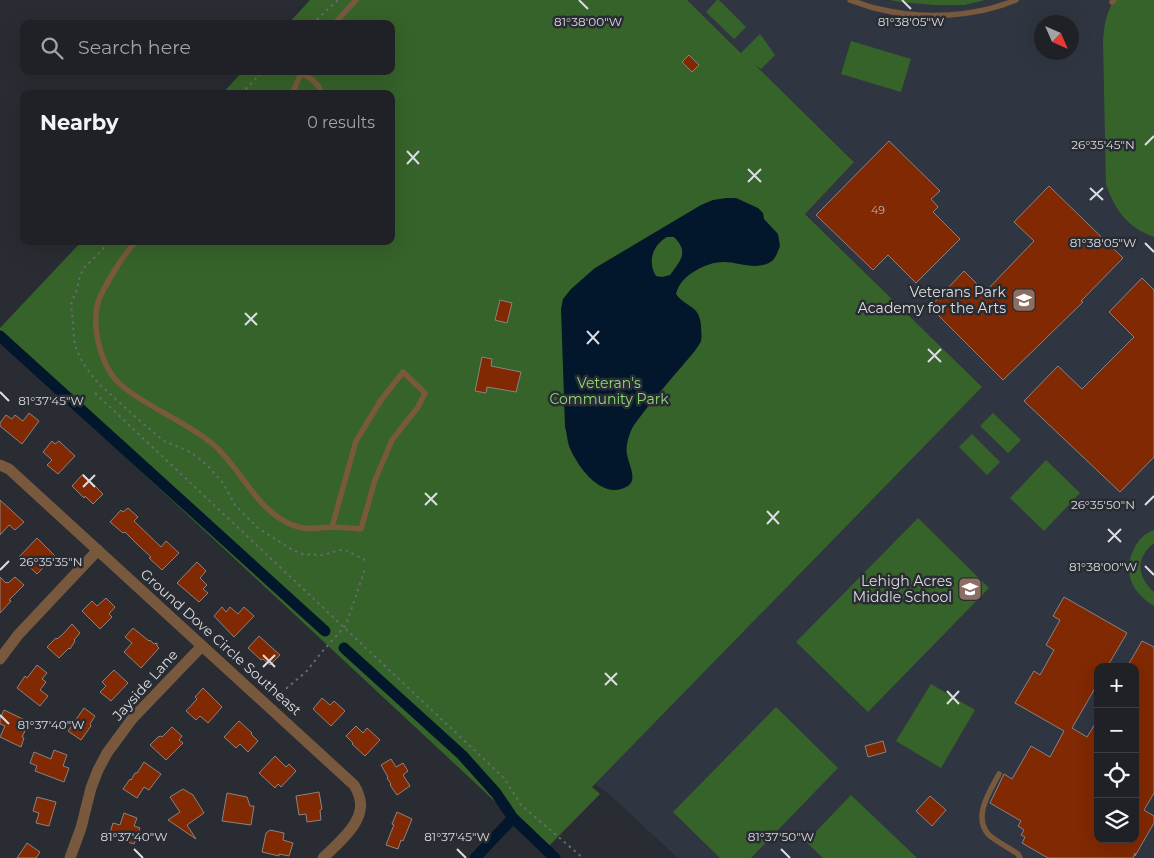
<!DOCTYPE html>
<html lang="en">
<head>
<meta charset="utf-8">
<style>
	:root { --surface:#1f2126; --page:#27292e; --text:#f1f3f6; --muted:#a1a3a7; --line:#3c3e43 }
	body { margin:0; font-family:Montserrat,sans-serif; background:var(--page); color:var(--text) }
	.controls { position:absolute; right:15px; bottom:15px; display:grid; overflow:hidden; border-radius:10px; box-shadow:0 5px 20px #0002 }
	.controls button { width:45px; height:45px; display:grid; place-items:center; padding:0; border:0; border-bottom:1px solid var(--line); background:var(--surface); color:var(--text); font:25px sans-serif }
	.compass { position:absolute; left:1034px; top:15px; width:45px; height:45px; border-radius:50%; background:var(--surface); box-shadow:0 5px 20px #0002; rotate:135deg }
	.list { margin:0; padding:0; list-style:none }
	h2 { display:flex; justify-content:space-between; align-items:center; height:65px; margin:0; padding:0 20px; font-size:21px }
	h2 small { font-size:16px; font-weight:400; color:var(--muted) }
	.icon { flex:none; width:28px; height:28px; fill:none; stroke:currentColor; stroke-width:2; stroke-linecap:round; stroke-linejoin:round }
	.map { position:relative; flex:none; width:1154px; height:858px; overflow:hidden }
	.search { position:absolute; background:var(--surface); box-shadow:0 5px 20px #0002; left:20px; top:20px; width:375px; height:55px; display:flex; align-items:center; gap:12px; box-sizing:border-box; padding:0 18px; border-radius:10px; color:var(--muted); font-size:19px }
	.panel { position:absolute; background:var(--surface); box-shadow:0 5px 20px #0002; left:20px; top:90px; width:375px; height:155px; border-radius:10px }
	.map>svg:first-child { display:block }
	.built { fill:#303641; fill-rule:evenodd }
	.green { fill:#366329 }
	.water { fill:#02172c; fill-rule:evenodd }
	.lines { fill:none; stroke-linecap:round; stroke-linejoin:round }
	.canal { stroke:#02172c; stroke-width:11 }
	.building { fill:#812902; stroke:#8b8380 }
	.path { stroke:#66696e; stroke-width:2; stroke-dasharray:2.5 4; stroke-linecap:butt }
	.lane { stroke:#78593d; stroke-width:5.5 }
	.street { stroke:#78593d; stroke-width:11 }
	.ticks { fill:none; stroke:#dbdde1; stroke-width:2 }
	.labels { text-anchor:middle; dominant-baseline:central; stroke-width:5; stroke-linejoin:round; paint-order:stroke }
	.number-label { font-size:11px; fill:#c4b0a9 }
	.poi-label { font-size:14px; fill:#dbdde1; stroke:#292c32; text-anchor:end }
	.park-label { font-size:14px; fill:#8bdc75; stroke:#292c32 }
	.street-label { font-size:14px; fill:#dbdde1; stroke:#292c32 }
	.ticks-label { font-size:12px; text-anchor:middle; fill:#dbdde1; stroke:#292c32; stroke-width:5; stroke-linejoin:round; paint-order:stroke }
</style>
</head>
<body>
<div class="map">
<svg width="1154" height="858" viewBox="0 0 1154 858">
	<rect width="100%" height="100%" fill="#292c32"/>
	<path class="built" d="M687,0H890L900,2L965,5L985,0H1154V858H678L610,795L595,784L982,387L805,213L854,161ZM1042,22H1072V52H1042ZM1098,667H1135V839H1098Z"/>
	<path class="green" d="M310,0H687L741,53L760,34L775,55L761,69L755,65L854,162L805,214L982,387L592,787L600,794L546,849L0,340V328L82,241H391V94H222L243,71H391V24H288Z
		M717,0H719L746,27L734,39L706,12Z
		M890,0H985L965,5H934L900,2Z
		M1114,0H1154V237C1127,227 1116,211 1106,185L1103,41C1104,27 1106,13 1114,0Z
		M851,41L911,59L901,92L841,74Z
		M993,413L1021,440L1008,453L980,426Z
		M972,434L1000,462L987,475L959,447Z
		M1046,460L1080,493L1044,531L1010,498Z
		M918,518L989,588L868,712L796,642Z
		M1154,530V543C1135,558 1137,577 1154,592V606C1132,593 1122,572 1134,549C1138,540 1145,533 1154,530Z
		M931,684L975,710L941,768L896,741Z
		M776,707L838,768L751,858H720L673,812Z
		M851,795L917,858H823L806,842Z"/>
	<path class="water" d="M726,198H736L758,208L763,213L764,219L778,234L780,246C778,251 776,257 773,260C759,272 739,262 724,262C713,262 703,266 695,271C685,277 679,283 676,294C686,308 699,304 701,325C701,330 702,336 701,341C699,347 687,360 683,365C666,385 649,404 634,425C630,431 625,446 627,454C628,463 638,479 628,486C602,502 577,466 569,446C567,440 567,433 565,427L561,309L563,299L571,289L595,268L701,205L713,200ZM667,237H674C689,252 681,260 670,275L662,277L656,276C647,261 653,245 667,237Z"/>
	<g class="lines">
		<path class="canal" d="M0,336L325,631
			M344,648L462,755L496,793L513,818
			M475,858L513,818L555,858"/>
	</g>
	<path class="building" d="M689,55L699,65L692,72L682,62Z
		M889,141L940,191L931,199L938,207L933,212L960,239L916,283L888,255L873,270L816,215Z
		M1049,186L1123,258L1081,301L1083,302L1003,380L930,307L964,271L985,292L1034,241L1014,222Z
		M1142,278L1154,290V457L1120,492L1024,401L1058,366L1082,389L1134,337L1109,312Z
		M500,300L512,303L507,323L495,320Z
		M482,357L492,359L491,366L521,372L516,392L487,387L486,393L475,391Z
		M29,413L39,421L22,444L0,426V423L6,415L12,419L15,415L23,421Z
		M52,441L55,444L59,441L75,456L58,474L47,465L52,460L43,452Z
		M83,474L103,494L93,504L85,496L84,498L72,486Z
		M0,500L24,522L15,530L9,525L0,535Z
		M128,508L138,517L134,521L161,547L166,541L179,553L162,570L149,558L151,557L138,545L125,532L123,533L110,522L121,510L123,512Z
		M37,538L55,556L37,574L19,557Z
		M197,562L206,571L200,578L207,585L203,589L208,593L199,602L177,583Z
		M0,577L6,583L7,582L8,583L15,577L24,585L9,600L11,601L0,613Z
		M1064,597L1127,633L1107,667H1098V683L1072,728L1087,737L1098,719V839H1135V667H1127L1142,641L1154,647V793L1144,810L1154,816V823L1135,856V853L1133,858H1048L1022,843L1025,837L1021,835L1024,830L1018,826L1021,821L990,803L1004,774L1012,779L1031,746L1050,757L1064,731L1015,703L1034,671L1040,675L1054,650L1046,645L1060,620L1053,616Z
		M106,598L115,607L109,614L112,617L100,629L82,611L92,601L97,606Z
		M222,607L226,612L230,607L238,614L244,607L254,616L234,637L214,616Z
		M72,624L80,633L74,640L75,641L70,649L69,648L59,658L47,647L56,638L57,639L63,634Z
		M133,628L149,641L150,640L154,644L157,643V646L159,648L141,668L124,652L132,643L125,637Z
		M259,636L280,655L270,665L263,659L261,660L248,648Z
		M37,665L47,673L42,679L46,682L40,690L48,696L40,706L17,688L25,676L27,678Z
		M114,670L128,683L111,701L100,692L106,686L102,682Z
		M203,688L222,707L208,723L200,716L196,720L186,711L197,699L195,697Z
		M322,698L330,705L334,701L345,711L331,726L313,709Z
		M84,708L95,716L90,724L91,726L81,740L68,731Z
		M4,710L27,721L25,726L27,727L22,737L24,738L21,747L0,737L5,726L0,724V719Z
		M239,721L252,733L251,734L258,741L248,752L240,744L236,748L224,737Z
		M356,726L363,733L367,728L380,740L365,756L352,744L353,743L346,736Z
		M172,727L182,736L179,740L183,743L166,760L150,745L158,737L161,736L162,737Z
		M883,741L886,752L868,757L865,746Z
		M54,750L67,755L63,766L69,768L64,782L35,771L37,766L30,763L34,752L51,759Z
		M275,756L286,767L289,764L296,771L281,787L278,784L275,788L259,773Z
		M391,759L396,767L403,763L408,771L403,775L410,786L397,795L390,785L391,784L387,778L388,777L381,765Z
		M144,762L161,774L149,790L144,787L137,798L123,789L130,779L131,780L135,773H137Z
		M183,789L193,795L204,813L187,825L196,839L168,820L180,812L170,797Z
		M319,792L322,809L320,810L321,820L307,822L306,814L299,815L296,796Z
		M227,793L247,797L250,806H254L251,825L222,821Z
		M930,796L946,810L932,826L916,811Z
		M37,797L56,802L49,826L36,823L39,813L33,811Z
		M397,812L412,819L403,841L401,840L398,849L386,845L391,832L394,825L392,824Z
		M124,813L137,818L134,826L140,828L134,844L109,836L113,823L120,825Z
		M270,830L284,833L283,840L293,843L289,856L279,854V856L262,852L266,833Z
		M27,843L40,852L36,858H17Z"/>
	<g class="lines">
		<path class="path" d="M312,24L338,0
			M241,94L263,71
			M103,241L104,245L103,249L83,269L79,279L77,290L72,301L71,305L73,321L74,340L77,351L83,363L93,377L100,385L139,420L164,441L186,450L196,456L208,466L223,483L235,505L258,528L291,549L302,554L323,555L340,550H345L365,560
			M95,393L504,778L521,805L583,858
			M276,697L306,672L321,653L346,625L365,569"/>
		<path class="lane" d="M850,0C860,3 869,7 879,9C923,20 975,17 1016,0
			M1112,2L1114,0
			M334,24L356,0
			M301,73C310,78 318,82 321,92L320,94
			M292,94L302,71
			M137,241C124,253 119,264 110,278C106,286 101,293 98,302C91,328 101,368 122,386C150,409 186,421 214,445C241,469 256,509 290,524C307,531 314,528 331,527C341,527 351,528 361,529L375,480L392,440L418,407L425,393L403,372L381,400L356,441L332,527
			M999,774C990,791 972,817 989,835C997,842 1009,848 1018,854L1020,858"/>
		<path class="street" d="M0,465L9,469L354,785C356,788 358,792 359,796C368,820 338,843 323,858
			M0,659L18,635L98,550
			M70,858L81,828L91,788L98,770L107,753L132,719L202,646"/>
	</g>
	<path class="ticks" d="M579,0L588,9M902,0L911,9M1145,145L1154,136M407,151L419,164M407,164L419,151M748,169L761,182M748,182L761,169M1090,188L1103,200M1090,200L1103,188M1145,243L1154,252M245,313L257,325M245,325L257,313M587,331L599,344M587,344L599,331M928,349L941,362M928,362L941,349M0,392L9,401M83,475L95,487M83,487L95,475M425,493L437,505M425,505L437,493M1145,505L1154,496M767,511L779,524M767,524L779,511M1108,529L1121,542M1108,542L1121,529M1145,566L1154,575M0,570L9,561M263,655L275,667M263,667L275,655M605,673L617,685M605,685L617,673M947,691L959,704M947,704L959,691M0,715L9,724M134,849L143,858M457,849L466,858M781,849L790,858"/>
	<defs>
		<g id="school-square" transform="scale(1.25)"><rect x="-9" y="-9" width="18" height="18" rx="4" fill="#8d6e63" stroke="#292c32"/><path d="M0-5L7-2L0 1L-7-2ZM-4 1L0 2.5L4 1V4Q0 6-4 4Z" fill="#fff"/></g>
	</defs>
	<g fill-rule="evenodd">
		<use href="#school-square" x="1024" y="300"/>
		<use href="#school-square" x="970" y="589"/>
	</g>
	<g class="labels">
		<g class="number-label">
			<text x="878" y="210">49</text>
		</g>
		<g class="poi-label">
			<text x="1006" y="292">Veterans Park<tspan x="1006" dy="16">Academy for the Arts</tspan></text>
			<text x="952" y="581">Lehigh Acres<tspan x="952" dy="16">Middle School</tspan></text>
		</g>
		<g class="park-label">
			<text x="609" y="383">Veteran's<tspan x="609" dy="16">Community Park</tspan></text>
		</g>
		<g class="street-label">
			<text transform="translate(221 642) rotate(42)">Ground Dove Circle Southeast</text>
			<text transform="translate(145 685) rotate(-48)">Jayside Lane</text>
		</g>
	</g>
	<g class="ticks-label">
		<text x="588" y="26">81°38'00"W</text>
		<text x="911" y="26">81°38'05"W</text>
		<text x="1103" y="149">26°35'45"N</text>
		<text x="1103" y="247">81°38'05"W</text>
		<text x="51" y="405">81°37'45"W</text>
		<text x="1103" y="509">26°35'50"N</text>
		<text x="51" y="566">26°35'35"N</text>
		<text x="1103" y="571">81°38'00"W</text>
		<text x="51" y="729">81°37'40"W</text>
		<text x="134" y="841">81°37'40"W</text>
		<text x="457" y="841">81°37'45"W</text>
		<text x="781" y="841">81°37'50"W</text>
	</g>
</svg>
<div class="controls">
<button>+</button>
<button>−</button>
<button><svg class="icon" aria-label="locate" viewBox="0 0 24 24"><circle cx="12" cy="12" r="6"/><path d="M12 2v4M12 18v4M2 12h4M18 12h4"/></svg></button>
<button><svg class="icon" aria-label="layers" viewBox="0 0 24 24"><path d="M12 4l9 5-9 5-9-5zM3 14l9 5 9-5"/></svg></button>
</div>
<svg class="compass" viewBox="-18 -18 36 36"><path d="M0-13l5 13h-10z" fill="#e53935"/><path d="M0 13l5-13h-10z" fill="#a1a3a7"/></svg>
<div class="search"><svg class="icon" aria-label="search" viewBox="0 0 24 24"><circle cx="10" cy="10" r="6"/><path d="M15 15l6 6"/></svg>Search here</div>
<section class="panel">
<h2>Nearby<small>0 results</small></h2>
<ul class="list">
</ul>
</section>
</div>
</body>
</html>
